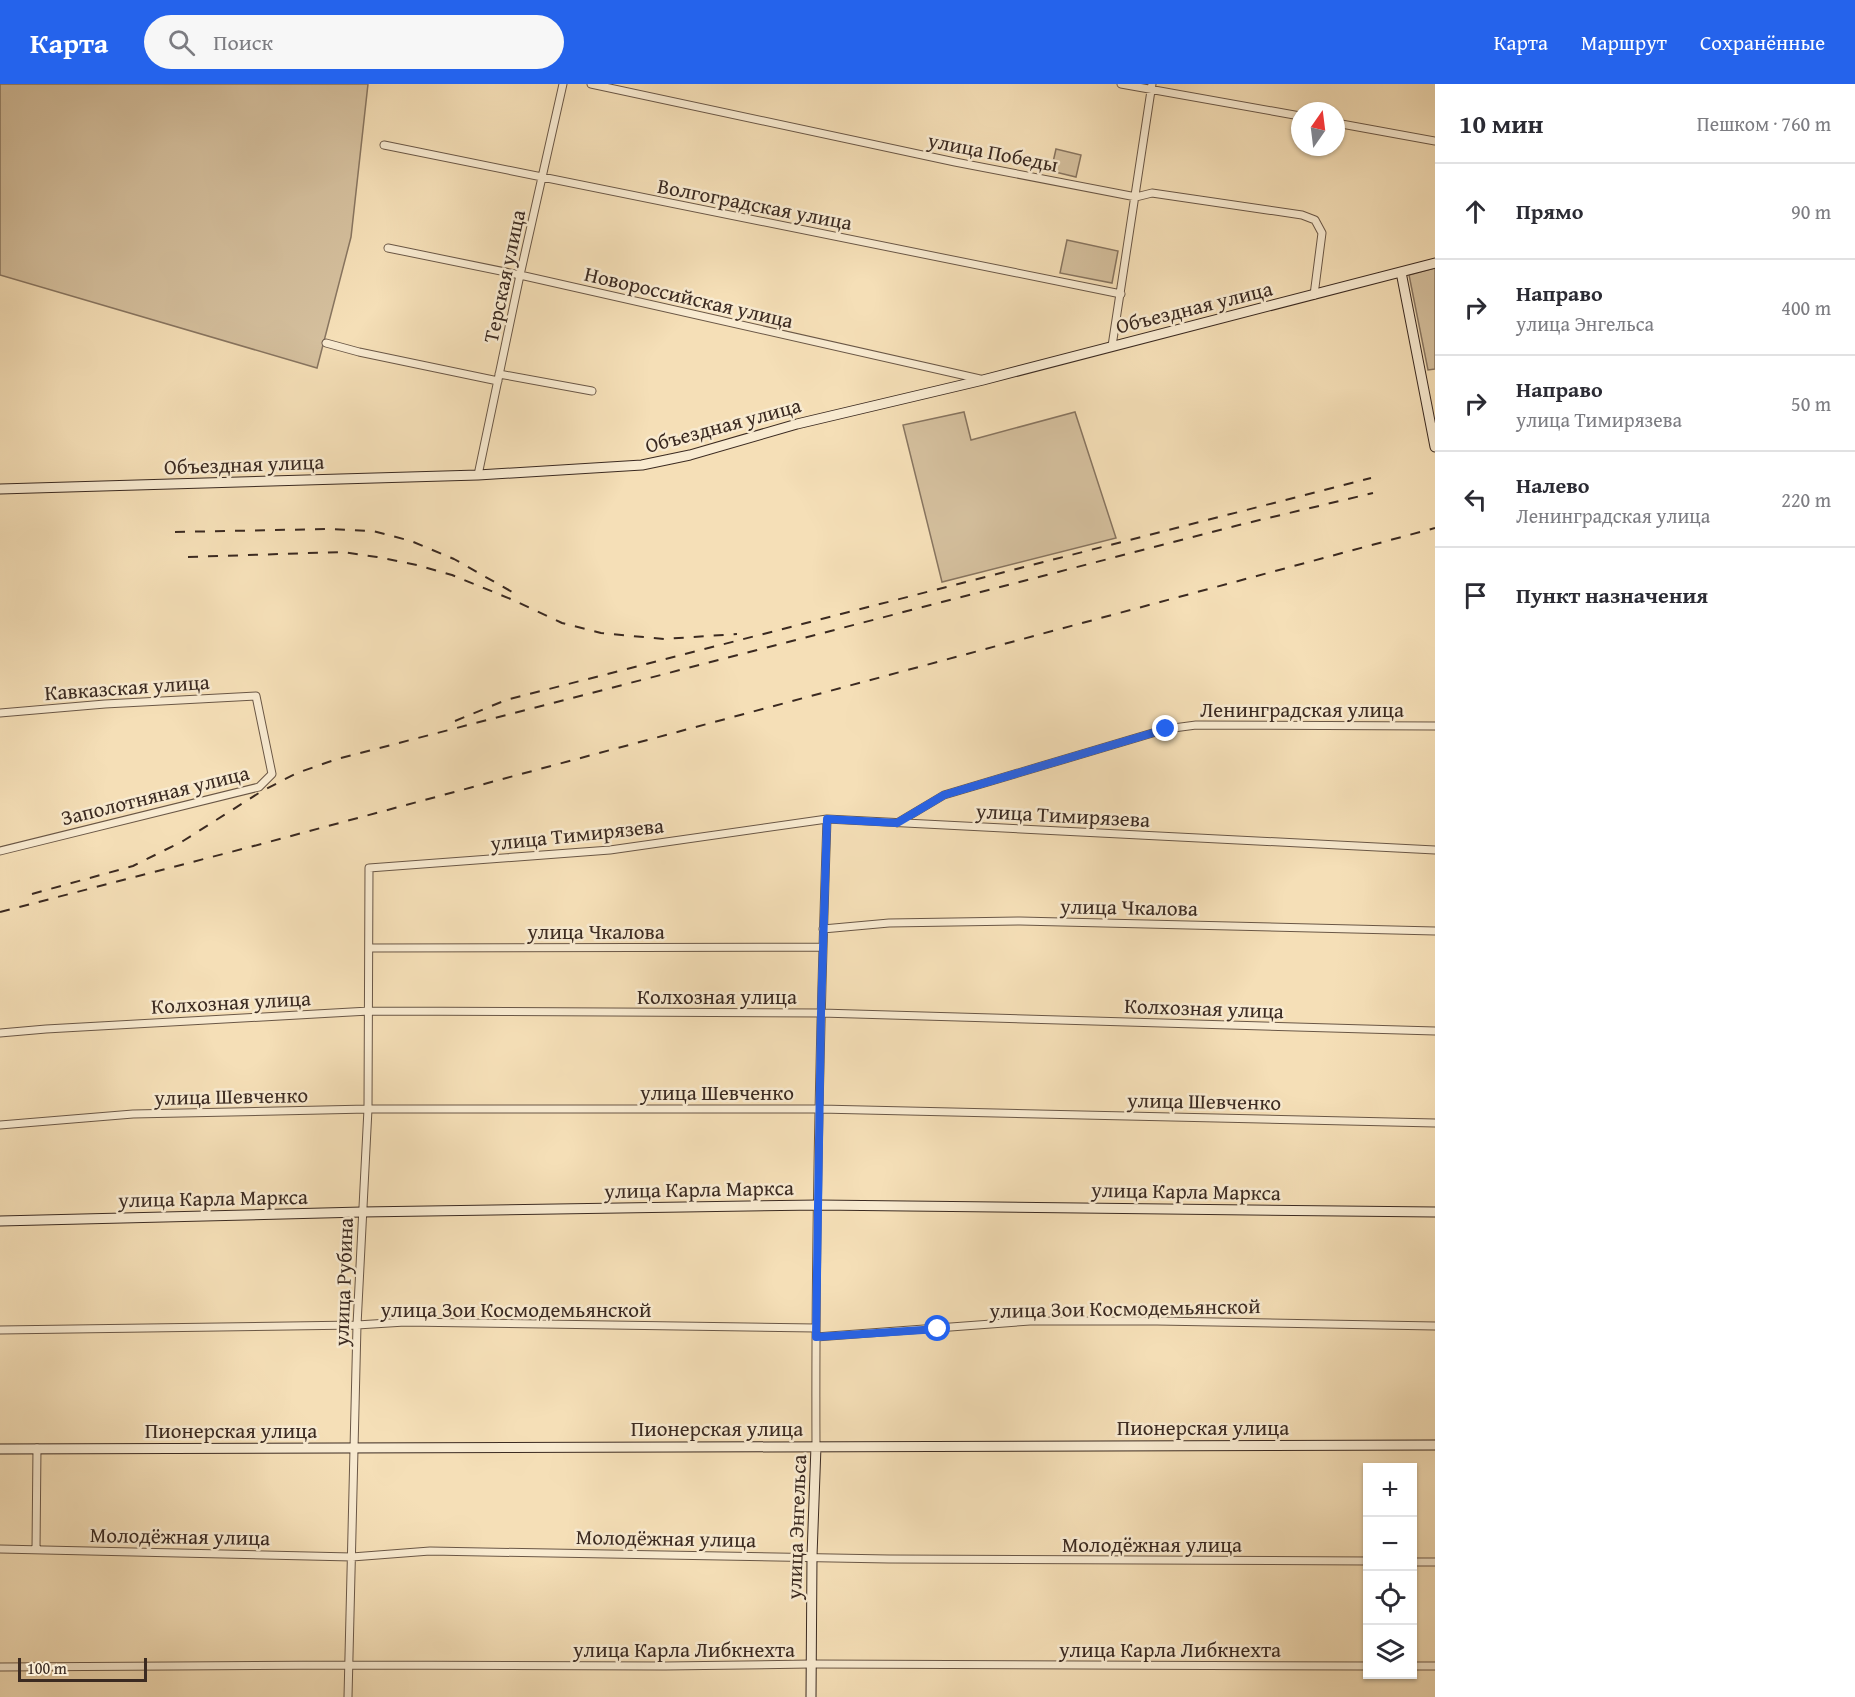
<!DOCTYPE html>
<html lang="ru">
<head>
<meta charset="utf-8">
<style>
	:root { --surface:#fff; --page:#f7f7f7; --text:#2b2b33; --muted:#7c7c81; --line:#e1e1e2; --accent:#2563eb }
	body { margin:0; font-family:"Gentium Book Plus",serif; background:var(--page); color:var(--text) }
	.controls { position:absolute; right:18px; bottom:18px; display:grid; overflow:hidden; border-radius:0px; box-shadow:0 2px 4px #0004 }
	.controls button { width:54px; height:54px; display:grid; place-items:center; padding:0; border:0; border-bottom:2px solid var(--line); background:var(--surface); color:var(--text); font:30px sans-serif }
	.compass { position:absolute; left:1291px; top:18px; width:54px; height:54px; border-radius:50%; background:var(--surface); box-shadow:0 2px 4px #0004; rotate:14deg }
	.scale { position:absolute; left:18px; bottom:15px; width:129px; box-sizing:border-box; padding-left:6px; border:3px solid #3b2a21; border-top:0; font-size:16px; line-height:21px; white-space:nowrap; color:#3b2a21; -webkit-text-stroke:4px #f8ead0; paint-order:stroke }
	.stop { position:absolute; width:18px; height:18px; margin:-14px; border:4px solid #2563eb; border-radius:50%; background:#fff }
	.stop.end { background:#2563eb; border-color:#fff; box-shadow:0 2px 6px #0008 }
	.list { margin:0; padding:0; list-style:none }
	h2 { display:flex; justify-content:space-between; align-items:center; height:78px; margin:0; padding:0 24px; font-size:26px }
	h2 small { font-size:20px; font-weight:400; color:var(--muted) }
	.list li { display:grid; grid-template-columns:39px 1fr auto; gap:18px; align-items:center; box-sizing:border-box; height:96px; padding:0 24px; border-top:2px solid var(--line) }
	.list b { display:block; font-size:22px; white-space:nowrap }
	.list p { margin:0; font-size:20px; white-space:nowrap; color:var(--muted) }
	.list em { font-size:20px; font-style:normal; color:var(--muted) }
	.icon { flex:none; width:33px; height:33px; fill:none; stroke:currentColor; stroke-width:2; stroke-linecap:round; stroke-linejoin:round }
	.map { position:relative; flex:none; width:1435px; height:1613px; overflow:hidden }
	header { display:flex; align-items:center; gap:36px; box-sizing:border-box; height:84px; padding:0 30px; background:var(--accent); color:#fff }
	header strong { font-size:28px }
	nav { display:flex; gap:33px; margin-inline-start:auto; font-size:21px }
	.search { width:420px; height:54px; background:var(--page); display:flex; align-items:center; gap:15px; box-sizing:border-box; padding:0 21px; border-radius:33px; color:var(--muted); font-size:22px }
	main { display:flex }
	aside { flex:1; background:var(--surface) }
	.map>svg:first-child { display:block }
	.green { fill:#d5c09e; stroke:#887560; stroke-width:1.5 }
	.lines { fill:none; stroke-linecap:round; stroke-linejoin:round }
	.street-casing { stroke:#6a5746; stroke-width:9 }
	.secondary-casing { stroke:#3b2a21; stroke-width:11 }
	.street { stroke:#f8ead0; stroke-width:7 }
	.secondary { stroke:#f8ead0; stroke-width:9 }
	.rail { stroke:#3b2a21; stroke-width:2; stroke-dasharray:10 10; stroke-linecap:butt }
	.route { stroke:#2563eb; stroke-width:8 }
	.labels { text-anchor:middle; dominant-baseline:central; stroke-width:5; stroke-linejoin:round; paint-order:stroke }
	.street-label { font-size:21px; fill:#3b2a21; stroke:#f8ead0 }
</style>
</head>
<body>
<header>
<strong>Карта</strong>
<div class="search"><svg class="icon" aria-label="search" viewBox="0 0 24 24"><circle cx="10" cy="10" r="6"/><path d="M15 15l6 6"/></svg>Поиск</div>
<nav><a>Карта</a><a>Маршрут</a><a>Сохранённые</a></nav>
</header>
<main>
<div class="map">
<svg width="1435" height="1613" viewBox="0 0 1435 1613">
	<rect width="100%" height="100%" fill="#f5dfb7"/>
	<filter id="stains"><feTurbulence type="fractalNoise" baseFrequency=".00333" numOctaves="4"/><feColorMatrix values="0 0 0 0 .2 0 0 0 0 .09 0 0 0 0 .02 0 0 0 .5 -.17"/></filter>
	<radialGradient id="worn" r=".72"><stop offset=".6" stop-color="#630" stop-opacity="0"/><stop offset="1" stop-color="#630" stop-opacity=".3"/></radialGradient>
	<path class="green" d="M0,0H368L351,153L317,284L0,191Z
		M1056,65L1081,71L1076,93L1051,87Z
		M1067,156L1118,167L1112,199L1060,189Z
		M1435,184V285L1428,286L1409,191Z
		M964,328L971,356L1075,328L1116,454L942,498L903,341Z"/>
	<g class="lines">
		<g class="street-casing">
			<path id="street" d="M591,0L955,78L1136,113L1152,109L1302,131L1315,136L1322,149L1314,211
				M1121,0L1300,32
				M1336,39L1435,57
				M384,61L1121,210
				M388,164L520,191L980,295
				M326,259L359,268L498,297
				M1112,262L1152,0
				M499,290L592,307
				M478,391L520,191L563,0
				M0,629L105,620L256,612L272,690L259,703L0,767
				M897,739L944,711L1166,645L1196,641L1435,642
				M823,845L889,839L1020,837L1435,847
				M369,864L823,863
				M0,949L46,945L369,927L821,929L1435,947
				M0,1041L133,1030L368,1025H820L1435,1039
				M0,1246L357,1241L405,1238L815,1244
				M816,1253L1030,1237H1157L1435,1242
				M816,1362C815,1153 820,944 827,735
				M0,1465L352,1473L430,1467L889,1475L1368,1477
				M36,1465L37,1364
				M1412,1478H1435
				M1412,1582H1435
				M0,1583L348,1581L665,1582L811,1580L1368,1582
				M348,1613L357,1241L368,1025L369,784L610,766L827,735L1435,766"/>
		</g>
		<g class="secondary-casing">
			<path id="secondary" d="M1401,188L1435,363
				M0,405L478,391L642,381L690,371L797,340L983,296L1435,179
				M0,1137L362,1128L818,1121L1435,1128
				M0,1365L1435,1361
				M811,1613L812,1472L816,1362"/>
		</g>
		<use href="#street" class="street"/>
		<use href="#secondary" class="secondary"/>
		<path class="rail" d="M175,448L328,445L373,447L411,457L454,475L514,509
			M188,473L342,468L377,473L417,481L452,491L513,516L562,539L601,549L664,555L737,550
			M455,637L506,616L1371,394
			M32,810L133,782L183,757L262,707L297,689L337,675L1239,441L1373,409
			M0,828L250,763L1435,444"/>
	</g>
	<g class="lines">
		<path class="route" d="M938,1245L816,1253L821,929L827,735L897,739L944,711L1166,645"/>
	</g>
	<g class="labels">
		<g class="street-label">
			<text transform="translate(993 68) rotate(11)">улица Победы</text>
			<text transform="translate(755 120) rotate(11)">Волгоградская улица</text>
			<text transform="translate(504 192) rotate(-78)">Терская улица</text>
			<text transform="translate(689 213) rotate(13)">Новороссийская улица</text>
			<text transform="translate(1194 223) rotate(-14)">Объездная улица</text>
			<text transform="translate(723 341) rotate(-15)">Объездная улица</text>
			<text transform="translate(244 380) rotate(-2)">Объездная улица</text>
			<text transform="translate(127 603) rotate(-4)">Кавказская улица</text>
			<text x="1302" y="625">Ленинградская улица</text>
			<text transform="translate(155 711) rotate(-14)">Заполотняная улица</text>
			<text transform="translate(1063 731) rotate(3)">улица Тимирязева</text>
			<text transform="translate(577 750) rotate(-6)">улица Тимирязева</text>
			<text transform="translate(1129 823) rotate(1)">улица Чкалова</text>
			<text x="596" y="847">улица Чкалова</text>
			<text x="717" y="912">Колхозная улица</text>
			<text transform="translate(231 918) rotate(-3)">Колхозная улица</text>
			<text transform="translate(1204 924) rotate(2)">Колхозная улица</text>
			<text x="717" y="1008">улица Шевченко</text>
			<text transform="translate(231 1012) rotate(-1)">улица Шевченко</text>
			<text transform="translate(1204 1017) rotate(1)">улица Шевченко</text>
			<text transform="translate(699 1105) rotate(-1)">улица Карла Маркса</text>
			<text transform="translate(1186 1107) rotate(1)">улица Карла Маркса</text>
			<text transform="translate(213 1114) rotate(-1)">улица Карла Маркса</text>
			<text transform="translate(343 1198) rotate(-88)">улица Рубина</text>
			<text transform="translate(1125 1224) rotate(-1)">улица Зои Космодемьянской</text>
			<text x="516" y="1225">улица Зои Космодемьянской</text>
			<text x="1203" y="1343">Пионерская улица</text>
			<text x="717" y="1344">Пионерская улица</text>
			<text x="231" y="1346">Пионерская улица</text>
			<text transform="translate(796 1443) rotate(-88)">улица Энгельса</text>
			<text transform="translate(180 1452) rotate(1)">Молодёжная улица</text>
			<text transform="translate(666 1454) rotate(1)">Молодёжная улица</text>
			<text x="1152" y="1460">Молодёжная улица</text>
			<text x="684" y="1565">улица Карла Либкнехта</text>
			<text x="1170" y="1565">улица Карла Либкнехта</text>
		</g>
	</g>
	<rect width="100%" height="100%" filter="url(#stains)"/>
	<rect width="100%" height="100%" fill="url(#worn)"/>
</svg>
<div class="controls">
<button>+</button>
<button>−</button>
<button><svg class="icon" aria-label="locate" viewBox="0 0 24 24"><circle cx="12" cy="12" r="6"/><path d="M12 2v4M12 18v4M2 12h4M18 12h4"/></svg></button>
<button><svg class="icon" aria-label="layers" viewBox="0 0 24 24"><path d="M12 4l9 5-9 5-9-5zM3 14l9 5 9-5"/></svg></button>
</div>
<svg class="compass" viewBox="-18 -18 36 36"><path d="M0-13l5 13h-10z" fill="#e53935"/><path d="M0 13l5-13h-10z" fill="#7c7c81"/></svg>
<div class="scale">100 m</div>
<div class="stop" style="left:938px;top:1245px"></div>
<div class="stop end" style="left:1166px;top:645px"></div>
</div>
<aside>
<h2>10 мин<small>Пешком · 760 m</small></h2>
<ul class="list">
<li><svg class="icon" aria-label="ahead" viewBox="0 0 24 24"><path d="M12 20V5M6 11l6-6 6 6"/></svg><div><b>Прямо</b></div><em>90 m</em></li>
<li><svg class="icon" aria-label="right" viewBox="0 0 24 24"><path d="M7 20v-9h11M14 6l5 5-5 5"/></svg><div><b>Направо</b><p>улица Энгельса</p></div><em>400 m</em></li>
<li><svg class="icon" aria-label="right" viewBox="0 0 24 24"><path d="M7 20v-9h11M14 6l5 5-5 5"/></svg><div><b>Направо</b><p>улица Тимирязева</p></div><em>50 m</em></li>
<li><svg class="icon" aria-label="left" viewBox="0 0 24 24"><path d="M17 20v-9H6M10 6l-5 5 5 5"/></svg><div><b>Налево</b><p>Ленинградская улица</p></div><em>220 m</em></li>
<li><svg class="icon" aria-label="arrive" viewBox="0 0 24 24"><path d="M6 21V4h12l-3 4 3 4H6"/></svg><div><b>Пункт назначения</b></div></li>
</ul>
</aside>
</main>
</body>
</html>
